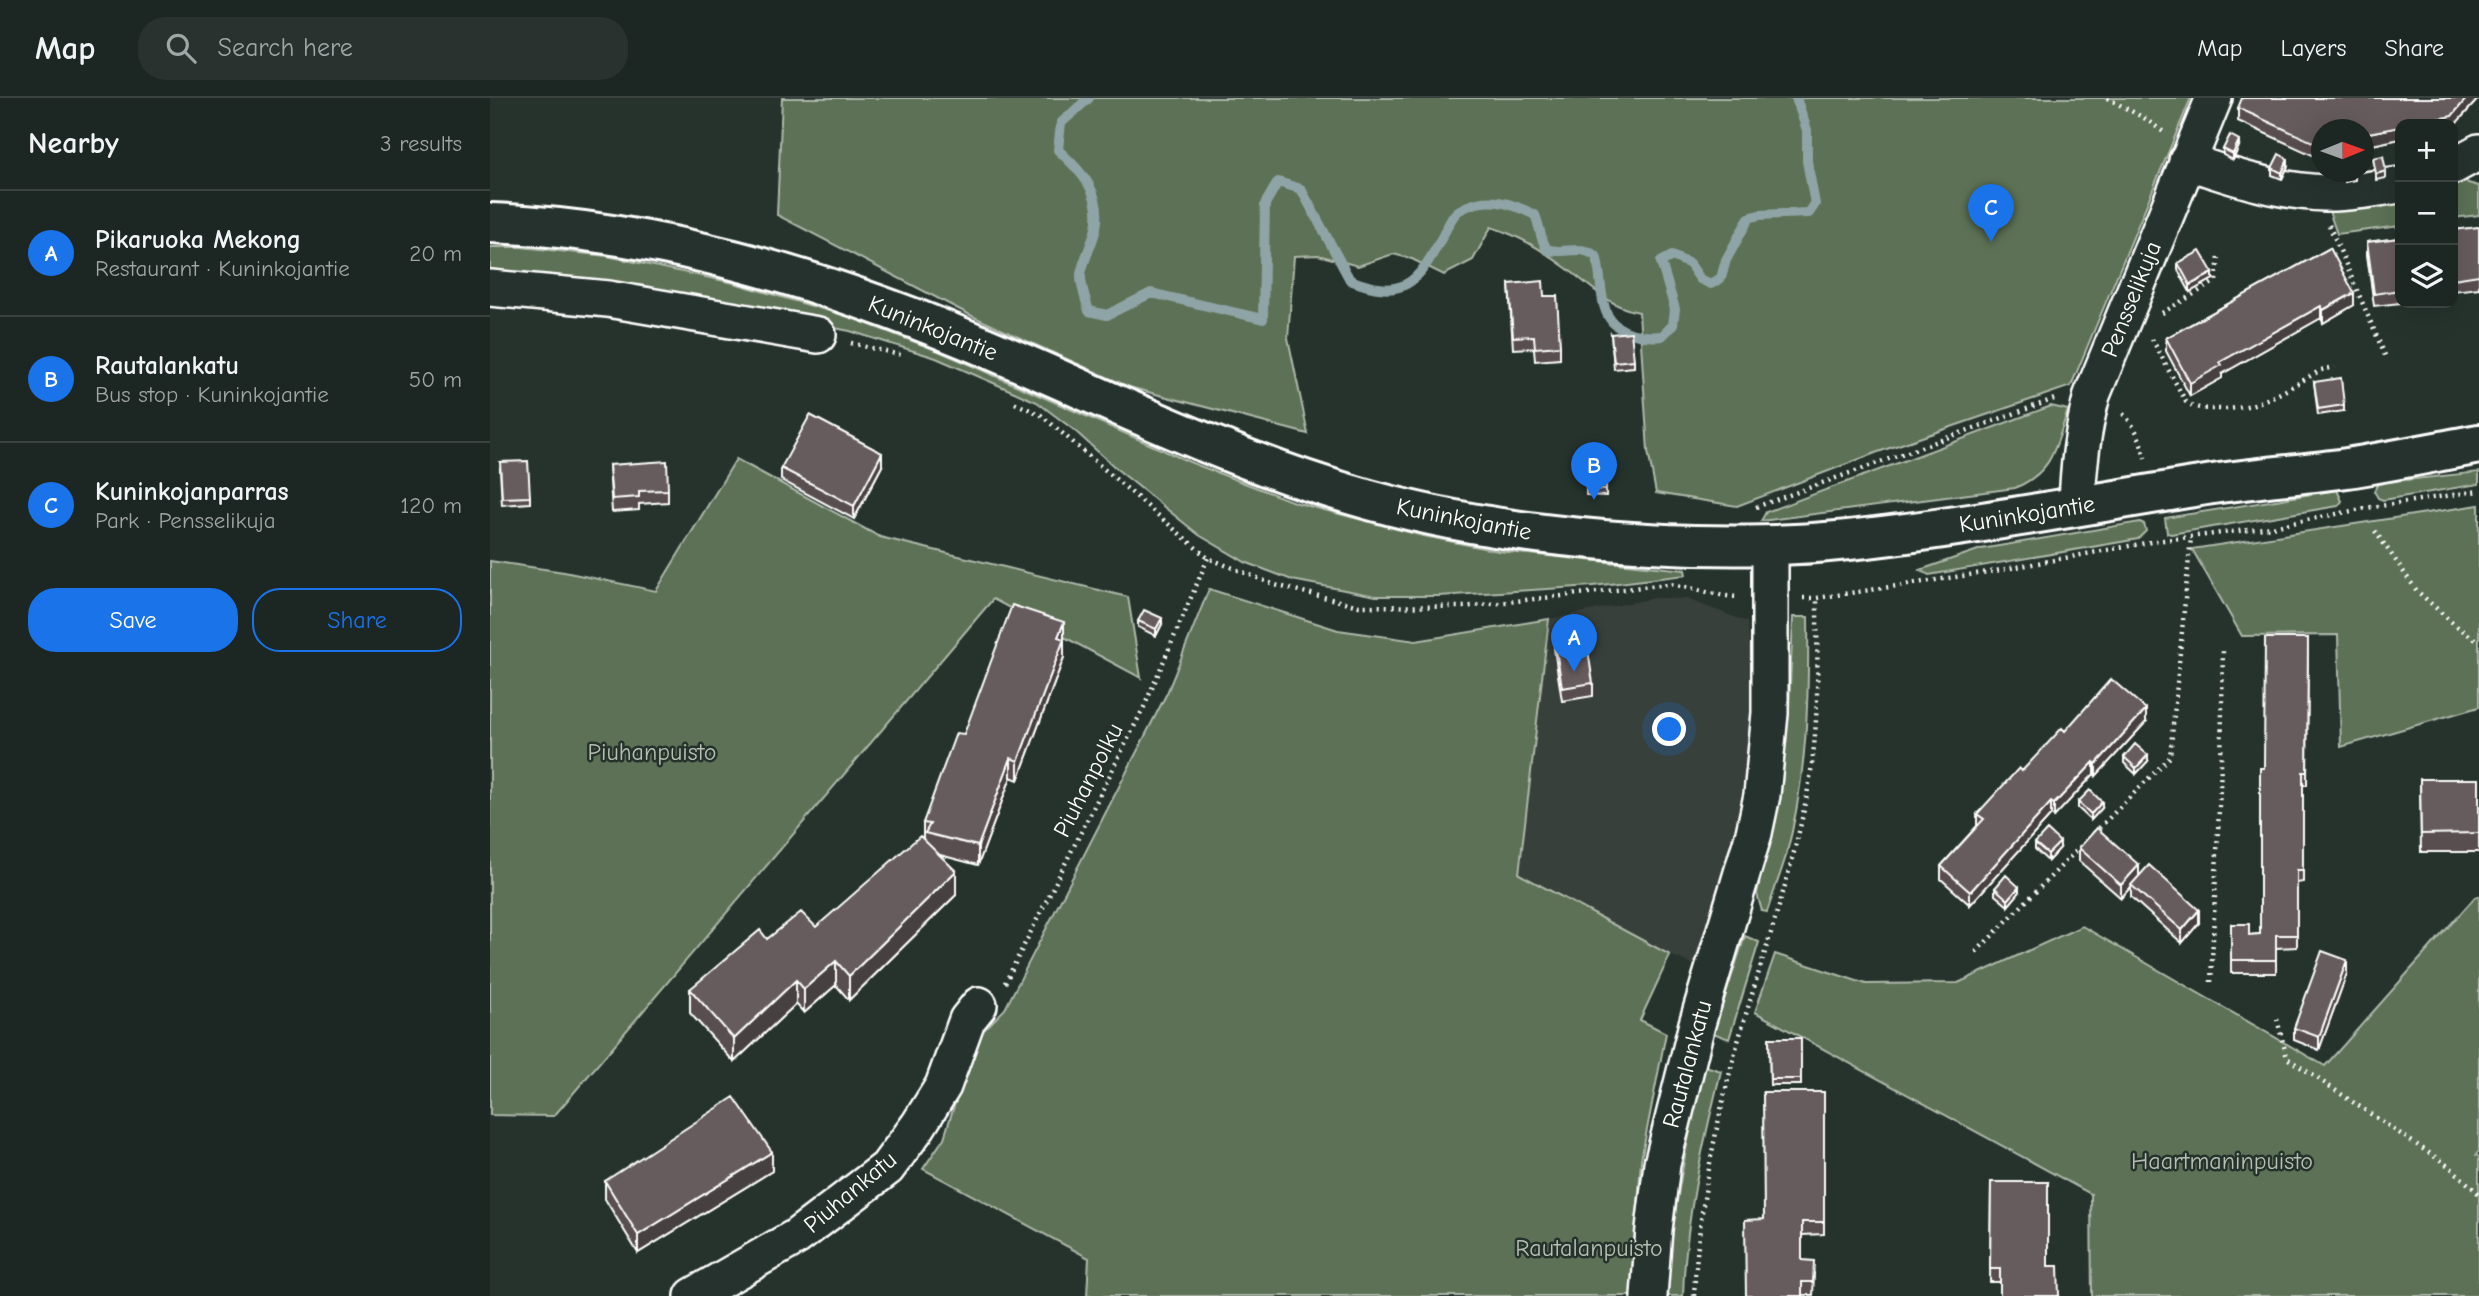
<!DOCTYPE html>
<html lang="en">
<head>
<meta charset="utf-8">
<style>
	:root { --surface:#1c2622; --page:#29322f; --text:#f1f3f6; --muted:#a0a5a5; --line:#3a4340; --accent:#1a73e8 }
	body { margin:0; font-family:"Comic Neue",sans-serif; background:var(--page); color:var(--text) }
	.controls { position:absolute; right:21px; top:21px; display:grid; overflow:hidden; border-radius:14px; box-shadow:0 7px 28px #0002 }
	.controls button { width:63px; height:63px; display:grid; place-items:center; padding:0; border:0; border-bottom:2px solid var(--line); background:var(--surface); color:var(--text); font:35px sans-serif }
	.compass { position:absolute; left:1821px; top:21px; width:63px; height:63px; border-radius:50%; background:var(--surface); box-shadow:0 7px 28px #0002; rotate:89deg }
	.you { position:absolute; left:1180px; top:632px; width:24px; height:24px; margin:-18px; border:5px solid #fff; border-radius:50%; background:#1a73e8; box-shadow:0 0 0 10px #1a73e833 }
	.badge { display:grid; place-items:center; width:46px; height:46px; border-radius:50%; background:var(--accent); color:#fff; font-size:23px; font-weight:700 }
	.pin { position:absolute; translate:-50% -58px; filter:drop-shadow(0 2px 4px #0008) }
	.pin::after { content:''; position:absolute; top:37px; width:24px; height:21px; background:inherit; clip-path:polygon(0 0,100% 0,50% 100%) }
	.list { margin:0; padding:0; list-style:none }
	h2 { display:flex; justify-content:space-between; align-items:center; height:91px; margin:0; padding:0 28px; font-size:30px }
	h2 small { font-size:23px; font-weight:400; color:var(--muted) }
	.list li { display:grid; grid-template-columns:46px 1fr auto; gap:21px; align-items:center; box-sizing:border-box; height:126px; padding:0 28px; border-top:2px solid var(--line) }
	.list b { display:block; font-size:26px; white-space:nowrap }
	.list p { margin:0; font-size:23px; white-space:nowrap; color:var(--muted) }
	.list em { font-size:23px; font-style:normal; color:var(--muted) }
	.actions { display:flex; gap:14px; padding:21px 28px }
	.actions a { flex:1; padding:16px 0; border:2px solid var(--accent); border-radius:28px; text-align:center; font-size:24px; color:var(--accent) }
	.actions .main { background:var(--accent); color:#fff }
	.icon { flex:none; width:38px; height:38px; fill:none; stroke:currentColor; stroke-width:2; stroke-linecap:round; stroke-linejoin:round }
	.map { position:relative; flex:none; width:1989px; height:1198px; overflow:hidden }
	header { display:flex; align-items:center; gap:42px; box-sizing:border-box; height:98px; padding:0 35px; background:var(--surface); border-bottom:2px solid var(--line) }
	header strong { font-size:33px }
	nav { display:flex; gap:38px; margin-inline-start:auto; font-size:24px }
	.search { width:490px; height:63px; background:var(--page); display:flex; align-items:center; gap:18px; box-sizing:border-box; padding:0 24px; border-radius:28px; color:var(--muted); font-size:26px }
	main { display:flex }
	aside { flex:1; background:var(--surface) }
	.map>svg:first-child { display:block }
	.built { fill:#393f3b }
	.green { fill:#5c7154; stroke:#aeb8aa; stroke-width:2 }
	.lines { fill:none; stroke-linecap:round; stroke-linejoin:round }
	.stream { stroke:#8fa4a6; stroke-width:10 }
	.street-casing { stroke:#fff; stroke-width:40 }
	.secondary-casing { stroke:#fff; stroke-width:44 }
	.path { stroke:#fff; stroke-width:4.5; stroke-dasharray:2 5; stroke-linecap:butt }
	.street { stroke:#26332d; stroke-width:35 }
	.secondary { stroke:#26332d; stroke-width:38 }
	.wall { fill:#584e50; stroke:#fff; stroke-width:2 }
	.shaded-wall { fill:#474041; stroke:#fff; stroke-width:2 }
	.building { fill:#665b5d; stroke:#fff; stroke-width:2 }
	.labels { text-anchor:middle; dominant-baseline:central; stroke-width:5; stroke-linejoin:round; paint-order:stroke }
	.street-label { font-size:24px; fill:#fff; stroke:#26332d }
	.park-label { font-size:24px; fill:#b6bfb2; stroke:#26332d }
</style>
</head>
<body>
<header>
<strong>Map</strong>
<div class="search"><svg class="icon" aria-label="search" viewBox="0 0 24 24"><circle cx="10" cy="10" r="6"/><path d="M15 15l6 6"/></svg>Search here</div>
<nav><a>Map</a><a>Layers</a><a>Share</a></nav>
</header>
<main>
<aside>
<h2>Nearby<small>3 results</small></h2>
<ul class="list">
<li><span class="badge">A</span><div><b>Pikaruoka Mekong</b><p>Restaurant · Kuninkojantie</p></div><em>20 m</em></li>
<li><span class="badge">B</span><div><b>Rautalankatu</b><p>Bus stop · Kuninkojantie</p></div><em>50 m</em></li>
<li><span class="badge">C</span><div><b>Kuninkojanparras</b><p>Park · Pensselikuja</p></div><em>120 m</em></li>
</ul>
<div class="actions"><a class="main">Save</a><a>Share</a></div>
</aside>
<div class="map">
<svg width="1989" height="1198" viewBox="0 0 1989 1198">
	<rect width="100%" height="100%" fill="#26332d"/>
	<filter id="ink" filterUnits="userSpaceOnUse"><feTurbulence type="fractalNoise" baseFrequency=".0143" numOctaves="2"/><feDisplacementMap in="SourceGraphic" scale="14" xChannelSelector="R" yChannelSelector="G"/><feConvolveMatrix kernelMatrix="1 2 1 2 8 2 1 2 1" color-interpolation-filters="sRGB"/></filter>
	<g filter="url(#ink)">
		<path class="built" d="M1165,500L1197,501L1257,524L1262,564L1261,641L1242,747L1204,867L1180,857L1029,776L1059,521Z"/>
		<path class="green" d="M292,0H1701L1581,288L1388,354L1247,408L1166,395L1158,353L1149,214C1119,210 1097,184 1072,167C1050,150 1027,137 1001,129L983,162L954,177L922,161L903,156L868,168L828,157L804,158L798,240L818,336L639,289L482,218L287,117Z
			M1973,79L1978,85L1989,88V117L1963,120V83Z
			M1910,100V128L1847,136L1839,113L1842,107Z
			M0,149H31L117,158L244,185L359,219L451,254L702,365L804,404L929,437L1008,453L1195,472L1196,477L1103,488L949,498H886L802,482L755,464L709,437L628,372L584,332L547,304L446,260L360,233L120,186L0,174Z
			M1561,308L1578,312C1565,349 1564,373 1525,390L1271,423L1276,414Z
			M246,361L390,439L638,499L651,580L503,501L64,1018L0,1017V463L74,474L166,493Z
			M1989,374V386L1893,402L1888,400L1884,393L1888,385Z
			M1847,392L1852,403L1848,408L1681,436L1677,435L1675,420Z
			M1989,407V609L1851,649L1848,537L1752,538L1702,451Z
			M1650,424L1654,426L1656,433L1648,441L1439,477L1430,472L1491,451Z
			M719,491L848,532L926,543L1059,521L1029,776L1180,857L1150,922L1176,935L1151,1062L1142,1198H597L599,1160L433,1071L454,1040L485,941L515,911L677,595Z
			M1303,519H1318C1319,599 1317,681 1296,758C1290,777 1283,796 1277,814L1272,813L1267,796L1293,669L1299,612Z
			M1989,798V1053L1986,1057L1989,1059V1198H1602L1601,1096L1265,914L1285,856L1376,886L1468,885L1592,828L1835,968L1985,799Z
			M1255,838L1269,844L1239,941L1223,935Z
			M1215,968L1231,973C1213,1046 1195,1122 1193,1198H1177C1181,1120 1196,1043 1215,968Z"/>
		<g class="lines">
			<path class="stream" d="M599,0L571,25L568,52C591,73 613,95 606,130C603,145 594,160 591,176C590,187 596,202 599,213L617,217L661,195L773,221L775,106L788,84L811,91L860,182C913,203 928,185 952,139C956,132 960,122 965,116C968,112 974,110 978,108C1002,98 1023,106 1045,117C1051,130 1049,141 1058,152C1078,156 1089,146 1106,158C1112,176 1109,201 1118,218C1128,236 1154,240 1172,238L1183,227L1185,211L1171,164L1182,158L1200,166L1210,181L1221,186L1231,180L1236,162L1259,120L1269,117L1319,115L1325,106L1317,63V32L1306,0"/>
			<g class="street-casing">
				<path id="street" d="M1697,63C1742,79 1787,93 1835,95C1860,96 1885,90 1910,87
					M1963,68L1989,54
					M0,190L118,201L328,237
					M1587,409C1588,370 1592,335 1602,297L1724,0
					M203,1198L306,1139L397,1070L428,1028L453,988L477,922L489,907
					M1159,1198L1164,1131L1172,1066L1207,926L1264,735L1272,697L1280,615V447"/>
			</g>
			<g class="secondary-casing">
				<path id="secondary" d="M0,125C165,131 326,179 478,242C604,294 727,357 859,396C972,430 1086,443 1204,447C1252,448 1300,448 1348,443C1467,431 1586,408 1704,389C1755,380 1806,377 1857,370C1901,363 1945,354 1989,346"/>
			</g>
			<path class="path" d="M1617,0L1654,20L1675,35
				M1839,127L1897,262
				M1672,215L1726,183L1729,159
				M1662,241L1696,304C1706,311 1714,311 1726,311C1767,313 1797,291 1831,272L1845,269
				M361,245L414,258
				M525,305L551,317L718,460L785,487L869,508L973,509L1179,486C1202,489 1224,498 1248,499
				M1633,316C1646,328 1651,343 1655,360
				M1266,409L1567,300
				M1885,433L1927,493L1965,527L1989,544
				M1313,500H1327L1505,473L1666,443L1782,429L1876,410L1989,393
				M1604,735L1680,659L1701,439
				M1486,854L1593,746
				M1721,884L1731,668L1733,551
				M515,885L654,609L718,460
				M1787,921L1797,960L1960,1069L1989,1096
				M1204,1198C1208,1118 1223,1040 1243,962C1267,872 1301,784 1318,691C1330,628 1327,564 1327,500"/>
			<use href="#street" class="street"/>
			<use href="#secondary" class="secondary"/>
		</g>
		<path class="wall" d="M1989,0L1963,29V26H1910V41L1873,49V32L1827,59L1748,23V10Z
			M1749,48L1743,62L1733,57V51Z
			M1798,68L1792,81L1782,77V70Z
			M1989,129V190L1963,193V132Z
			M1910,140V205L1884,208L1877,157V144Z
			M1840,150L1864,207L1833,225L1831,220L1732,276V280L1700,298L1676,253V240Z
			M1688,165L1723,181L1700,194L1688,172Z
			M1019,186L1054,198L1070,248V261L1045,263L1044,250L1023,251Z
			M1121,236L1144,262V269L1124,271Z
			M1824,284L1854,307V313L1828,317Z
			M119,367L178,392V404L149,406V412L122,414Z
			M392,368L364,421L291,382V370Z
			M10,371L40,399V405L12,407Z
			M1096,382L1116,383V398L1096,397Z
			M648,523L672,526L666,538L648,529Z
			M1064,538L1103,585V598L1072,603L1064,551Z
			M1818,540L1817,687H1813V784L1807,785V849L1786,850V875H1741V826L1759,837L1770,836L1774,670Z
			M574,541V559L528,682L521,679L488,767L450,757L466,797L359,902L346,887L314,915L306,906L244,964L200,915V891L277,841L326,829L433,741V725L474,636Z
			M1656,624L1606,678L1604,676L1564,719L1561,717L1480,807L1451,781V768L1487,728V716L1575,633Z
			M1634,659L1658,663L1646,676L1634,665Z
			M1930,681H1989V754H1931Z
			M1588,704L1612,710L1601,722L1588,710Z
			M1545,745L1570,750L1558,763L1545,751Z
			M1589,750L1649,778L1709,825L1692,845L1641,799V788L1631,800L1589,763Z
			M1505,790L1529,795L1518,808L1505,797Z
			M1857,875L1829,952L1804,942V930Z
			M1279,940H1311V987H1280Z
			M1334,994V1136L1312,1137V1162L1324,1175L1323,1197H1312L1274,1121Z
			M282,1073L148,1155L115,1101V1083Z
			M1501,1084H1558L1510,1184H1500Z"/>
		<path class="shaded-wall" d="M1977,0H1989L1963,29V26H1921Z
			M1910,29V41L1873,49V36Z
			M1749,42V48L1743,62V56Z
			M1831,45V58L1827,59V46Z
			M1798,61V68L1792,81V75Z
			M1896,73V80L1886,82V76Z
			M1865,76V82L1855,84V78Z
			M1723,175V181L1700,194V187Z
			M1864,195V207L1833,225V212Z
			M1831,208V220L1732,276V280L1700,298V285L1730,264Z
			M392,355V368L364,421V408Z
			M672,520V526L666,538V531Z
			M574,524V543L568,539Z
			M574,541V559L528,682V663Z
			M1656,611V624L1606,678V666Z
			M1658,657V663L1646,676V670Z
			M521,660V679L488,767V748Z
			M1604,664V676L1564,719V706Z
			M1561,704V717L1480,807V794Z
			M1612,704V710L1601,722V716Z
			M1570,744V750L1558,763V756Z
			M1649,767V780L1631,800V787Z
			M466,773V797L359,902V878Z
			M1529,789V795L1518,808V802Z
			M1709,812V825L1692,845V832Z
			M1857,862V875L1829,952V939Z
			M346,863V887L314,915V891Z
			M306,882V906L244,964V941Z
			M282,1054V1073L148,1155V1137Z"/>
		<path class="building" d="M1752,0H1977L1962,18L1921,26H1910V29L1873,36V32H1831V45L1827,46L1748,10Z
			M1740,37L1749,42L1743,56L1733,51Z
			M1789,56L1798,61L1792,75L1782,70Z
			M1893,58L1896,73L1886,76L1883,60Z
			M1854,74H1865V76L1855,78Z
			M1989,129V177L1963,181V132Z
			M1910,140V192L1884,196L1877,144Z
			M1840,150L1864,195L1833,212L1831,208L1730,264L1732,267L1700,285L1676,240Z
			M1710,153L1723,175L1700,187L1688,165Z
			M1053,183L1054,198H1067L1070,248L1045,250L1044,238L1023,239L1019,186Z
			M1141,234L1144,262L1124,264L1121,236Z
			M1851,280L1854,307L1828,311L1824,284Z
			M320,317L392,355L364,408L291,370Z
			M38,363L40,399L12,400L10,364Z
			M177,363L178,392L149,393V399L122,401L119,367Z
			M1096,382L1116,383V392L1096,391Z
			M522,507L574,524L568,539L574,541L528,663L521,660L488,748L435,735L440,726L433,725L466,635L474,636Z
			M654,512L672,520L666,531L648,523Z
			M1095,533L1103,585L1072,590L1064,538Z
			M1775,540H1818L1817,674H1813V772H1807V837H1786V862H1741V826H1759V837L1770,836V670H1774Z
			M1621,581L1656,611L1606,666L1604,664L1564,706L1561,704L1480,794L1451,768L1494,721L1487,716L1529,670L1532,673L1572,630L1575,633Z
			M1645,646L1658,657L1646,670L1634,659Z
			M1930,681H1989V735L1931,736Z
			M1600,692L1612,704L1601,716L1588,704Z
			M1607,730L1649,767L1631,787L1589,750Z
			M1557,732L1570,744L1558,756L1545,745Z
			M430,738L466,773L359,878L346,863L314,891L306,882L244,941L200,891L270,832L277,841L311,814L326,829Z
			M1659,767L1709,812L1692,832L1641,787Z
			M1516,777L1529,789L1518,802L1505,790Z
			M1832,853L1857,862L1829,939L1804,930Z
			M1279,940H1311V981H1280Z
			M1273,994H1334V1124H1312V1162L1324,1163L1323,1184H1312V1198H1256L1255,1122L1274,1121Z
			M244,999L282,1054L148,1137L115,1083Z
			M1501,1084H1558V1168H1568L1569,1198H1510V1171H1500Z"/>
	</g>
	<g class="labels">
		<g class="street-label">
			<text transform="translate(1641 201) rotate(-68)">Pensselikuja</text>
			<text transform="translate(443 230) rotate(22)">Kuninkojantie</text>
			<text transform="translate(1537 416) rotate(-9)">Kuninkojantie</text>
			<text transform="translate(974 421) rotate(11)">Kuninkojantie</text>
			<text transform="translate(598 682) rotate(-63)">Piuhanpolku</text>
			<text transform="translate(1197 966) rotate(-75)">Rautalankatu</text>
			<text transform="translate(360 1094) rotate(-40)">Piuhankatu</text>
		</g>
		<g class="park-label">
			<text x="162" y="654">Piuhanpuisto</text>
			<text x="1732" y="1063">Haartmaninpuisto</text>
			<text x="1099" y="1150">Rautalanpuisto</text>
		</g>
	</g>
</svg>
<div class="controls">
<button>+</button>
<button>−</button>
<button><svg class="icon" aria-label="layers" viewBox="0 0 24 24"><path d="M12 4l9 5-9 5-9-5zM3 14l9 5 9-5"/></svg></button>
</div>
<svg class="compass" viewBox="-18 -18 36 36"><path d="M0-13l5 13h-10z" fill="#e53935"/><path d="M0 13l5-13h-10z" fill="#a0a5a5"/></svg>
<div class="you"></div>
<div class="pin badge" style="left:1084px;top:574px">A</div>
<div class="pin badge" style="left:1104px;top:402px">B</div>
<div class="pin badge" style="left:1501px;top:144px">C</div>
</div>
</main>
</body>
</html>
